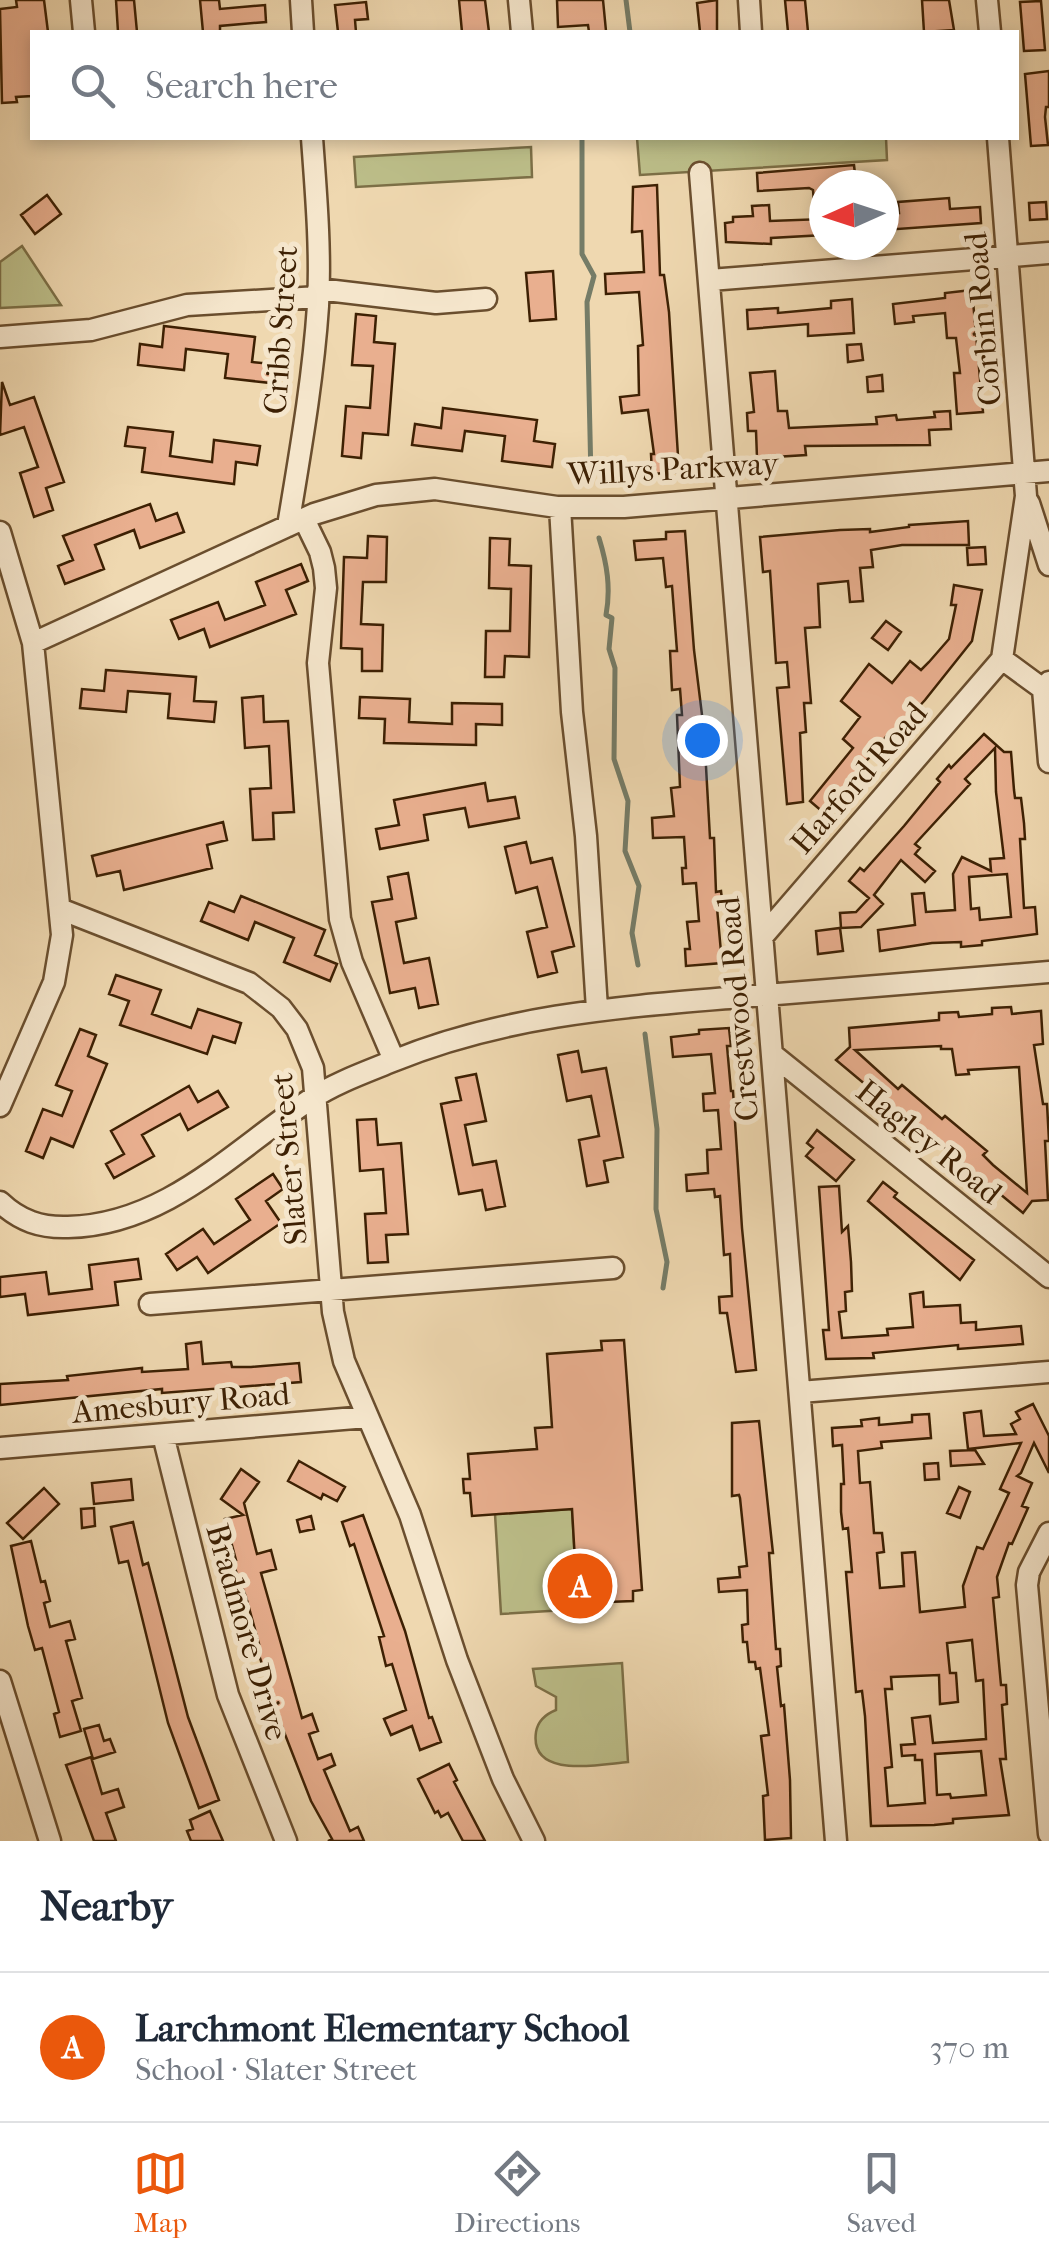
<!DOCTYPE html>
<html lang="en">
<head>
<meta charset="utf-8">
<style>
	:root { --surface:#fff; --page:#f6f6f7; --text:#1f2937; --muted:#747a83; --line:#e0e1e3; --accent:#ea580c }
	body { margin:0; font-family:"IM FELL French Canon",serif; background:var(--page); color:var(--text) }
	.compass { position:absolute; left:809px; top:170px; width:90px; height:90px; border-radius:50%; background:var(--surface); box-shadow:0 5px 15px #0003; rotate:267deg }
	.you { position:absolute; left:702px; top:740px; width:35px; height:35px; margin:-25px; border:8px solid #fff; border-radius:50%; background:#1a73e8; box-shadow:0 0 0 15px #1a73e833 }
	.badge { display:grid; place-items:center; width:65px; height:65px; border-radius:50%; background:var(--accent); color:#fff; font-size:32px; font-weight:700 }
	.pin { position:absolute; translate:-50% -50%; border:5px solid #fff; box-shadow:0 2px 10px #0006 }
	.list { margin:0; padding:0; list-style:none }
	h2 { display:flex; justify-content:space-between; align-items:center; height:130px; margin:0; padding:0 40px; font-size:42px }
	h2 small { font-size:32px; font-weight:400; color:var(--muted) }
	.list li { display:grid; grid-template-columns:65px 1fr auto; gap:30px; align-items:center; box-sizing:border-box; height:150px; padding:0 40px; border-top:2px solid var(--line) }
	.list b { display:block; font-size:38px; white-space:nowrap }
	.list p { margin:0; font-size:32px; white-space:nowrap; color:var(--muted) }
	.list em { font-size:32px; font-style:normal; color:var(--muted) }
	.icon { flex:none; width:55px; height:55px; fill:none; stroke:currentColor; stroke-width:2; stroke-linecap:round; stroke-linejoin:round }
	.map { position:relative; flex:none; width:1049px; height:1841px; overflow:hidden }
	.search { position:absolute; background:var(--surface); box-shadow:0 5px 15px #0003; left:30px; right:30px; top:30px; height:110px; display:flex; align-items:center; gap:25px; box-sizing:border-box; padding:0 35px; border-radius:0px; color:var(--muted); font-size:38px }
	.sheet { height:280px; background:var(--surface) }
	nav { display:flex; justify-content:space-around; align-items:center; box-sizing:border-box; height:140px; border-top:2px solid var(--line); background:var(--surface); font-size:28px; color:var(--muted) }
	nav a { display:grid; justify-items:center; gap:5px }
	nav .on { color:var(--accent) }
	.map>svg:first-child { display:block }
	.green { fill:#bcbe89; stroke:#7c6f46; stroke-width:2.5 }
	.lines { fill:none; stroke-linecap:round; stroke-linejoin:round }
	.stream { stroke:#757c67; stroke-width:5 }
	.building { fill:#e9af8f; stroke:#3d2003; stroke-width:2.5; fill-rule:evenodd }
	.minor-casing { stroke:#6a4e2e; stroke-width:25 }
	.minor { stroke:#f5e6cc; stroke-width:20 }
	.labels { text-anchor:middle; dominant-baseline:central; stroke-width:10; stroke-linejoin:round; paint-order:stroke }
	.street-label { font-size:32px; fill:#3d2003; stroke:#f5e6cc }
</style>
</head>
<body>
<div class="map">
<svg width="1049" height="1841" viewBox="0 0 1049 1841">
	<rect width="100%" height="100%" fill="#efd8b0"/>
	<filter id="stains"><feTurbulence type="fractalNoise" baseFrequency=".002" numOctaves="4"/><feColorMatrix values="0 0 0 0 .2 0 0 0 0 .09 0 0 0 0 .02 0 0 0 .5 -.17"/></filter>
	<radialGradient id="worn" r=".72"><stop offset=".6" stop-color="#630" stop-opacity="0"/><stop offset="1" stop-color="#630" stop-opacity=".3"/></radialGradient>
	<path class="green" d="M637,138H886L887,160L640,175Z
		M531,147L532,177L356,187L354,157Z
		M22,246L61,305L0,308V262Z
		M572,1509L577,1595L581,1596V1609L501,1614L495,1514Z
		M622,1663L628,1762C601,1764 529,1780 536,1732C538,1720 546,1714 556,1710V1697L536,1686L533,1669Z"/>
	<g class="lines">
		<path class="stream" d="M626,0L630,32
			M582,138V254L594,276L587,302L591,478
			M599,538C607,564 611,588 606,615L612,618L609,649L615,668L614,759L628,801L625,851L639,886L632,933L638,965
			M645,1034L657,1129L656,1209L667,1262L663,1288"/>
	</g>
	<path class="building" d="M16,0H44L48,32H32V96L16,97L17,102L2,103L0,9L17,7Z
		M116,0H134L137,32H118Z
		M200,0H219L220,9L265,5L266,22L220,26V32H203Z
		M459,0H485L489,32H462Z
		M557,0H603L606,31L589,32L588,25L558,27Z
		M717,0V32H700L697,3Z
		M785,0H805L808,32H788Z
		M922,0H949L954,30L924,32Z
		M1041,1L1045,50L1024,51L1020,2Z
		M366,2L368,19L355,20L356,32H338L335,5Z
		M1049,71V107H1046L1045,117L1048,145L1031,146L1025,74Z
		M854,165L856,183L824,185V216H815L813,190L809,188L758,191L757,173Z
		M657,185L660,275H664L669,312L679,472L652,474L651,454H654L648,410L622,413L620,397L639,395L638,346L643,345L639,292L606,294L605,274L644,272L642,231L632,232L633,187Z
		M47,195L61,214L35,234L21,215Z
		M949,198L950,209L980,207L981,223L884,230V214L899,213L898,202Z
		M1046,202L1047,219L1030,220L1029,203Z
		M769,205L770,221L824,219V235L771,238V244L726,242L725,223L733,222V217L753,216L752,206Z
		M553,271L556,319L530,321L526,273Z
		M972,290L983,412L957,414L954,373H960L956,338H947L945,313L913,316L914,322L895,324L893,304L945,298V293Z
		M852,299L854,333L808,336V324L748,329L747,310L778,308V313L831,308V301Z
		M356,314L376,316L374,342L395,344L388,435L363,433L361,458L342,456L346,406L370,408L373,366L352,365Z
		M164,326L255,337L252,362L273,364L271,383L225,378L228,354L186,349L184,370L138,365L140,344L162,347Z
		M861,344L863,360L848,362L847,345Z
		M775,371L778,411H787L789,428L877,424L876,417L896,415L897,420L935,417L934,412L950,411L951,429L929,430L930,445L805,446L806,455L757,458L756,431H748L747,413L754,412L750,373Z
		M882,375L883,391L868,392L867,377Z
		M2,382L10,405L34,397L64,482L46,488L53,510L34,517L20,473L38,467L24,427L0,435Z
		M443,408L537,420L534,441L555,444L552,467L502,461L505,436L465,431L462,451L412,445L415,424L441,428Z
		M128,427L173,432L170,456L212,462L214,440L260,446L257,465L236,462L234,484L142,472L145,448L125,446Z
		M150,504L156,521L177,513L184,532L140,548L134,530L95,545L104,569L65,584L58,566L73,560L63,536Z
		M968,521L969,545H902L871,550L873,567L860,568L863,601L850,602L848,581L818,584L820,627L805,628L811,703H804L806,732L800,733L803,802L787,804L777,688L789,687L787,662L776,663L770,571L763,572L760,537L840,530L870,529V532L909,527V525Z
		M685,531L694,650L704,731L710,838H714L716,892L721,891L723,908H717L722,963L686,966L685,949H690L687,922L699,921L696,883L683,884L682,868H686L684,837L653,838L652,818L674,816L671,788L680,787L677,715H682L680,689L672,690L670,651H677L672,586L666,587L663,558L636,560L634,541L666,539V532Z
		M368,536L387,537L386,582H363L361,624L383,625L382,671H362V649L341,648L344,557L367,558Z
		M490,538L510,539L509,565L531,566L529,657L505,656L504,677H485L486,631H510L511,589L489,588Z
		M985,547L986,564L968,565L967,548Z
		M301,564L308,581L286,590L296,614L210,647L204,629L179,639L171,620L218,602L225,620L265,605L256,582Z
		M954,585L982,590L972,641L925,700L892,736L889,733L824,813L810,801L853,748L843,739L860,717L841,701L869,664L892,683L910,661L921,670L929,662L949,639L956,605H951Z
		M886,621L901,632L888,650L872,638Z
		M106,670L196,677L194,701L216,702L214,722L168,718L170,694L128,691L126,712L80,708L82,689L104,691Z
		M263,696L264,722L288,721L294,812L273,813L274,839L253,840L250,789L271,788L269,746L245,748L242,698Z
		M360,697L410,699L409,722L452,724V703L502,704V725L476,724V745L384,743L385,719L359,718Z
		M984,734L1004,752H1011L1014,790L1015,798H1021L1024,823L1025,839H1020L1024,908L1035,907L1037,934L982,941V945L961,947V942L932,943L880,951L878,930L915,925L912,894L924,893L926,912L955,910L953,874L962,857L991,871L990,859L1004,858L996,792L995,748L965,779L970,784L915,844L920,848L915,854L935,871L925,882L901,860L874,895L883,904L861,927L841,928L840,913L856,912L869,898L849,881L860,868L864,871L904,826L940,782L937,779L949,765L951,768ZM1007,874L1011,917L980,920L979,908L971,909L969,877Z
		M485,783L488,801L515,797L519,818L469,827L465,808L424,815L428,840L380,849L376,829L399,825L394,800Z
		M223,822L227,840L207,845L212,868L124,890L120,871L97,876L92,856Z
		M526,842L531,863L552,858L574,946L552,952L557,972L538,977L527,932L547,927L537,887L516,893L505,847Z
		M408,873L416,918L396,922L404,963L429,958L438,1004L419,1008L415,988L390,993L372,902L392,899L388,877Z
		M241,896L325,930L315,955L337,964L330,981L284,962L294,938L255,922L248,940L201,921L209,902L234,912Z
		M840,928L843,951L818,954L816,931Z
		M116,975L161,990L152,1014L191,1028L198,1009L241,1023L235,1043L213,1036L207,1054L120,1025L129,1001L109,994Z
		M1011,1007L1012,1014L1041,1011L1043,1044L1034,1045L1043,1104H1047L1049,1141H1045L1048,1200L1032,1201L1023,1213L924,1131L919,1136L906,1125L909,1121L836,1060L850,1047L849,1028L939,1020V1013L958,1012L959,1017L992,1014V1008ZM941,1046V1049H952L956,1075L969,1074L968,1070L1019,1067L1027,1193L993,1165L983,1155L987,1151L945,1116L942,1119L902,1085L898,1089L855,1050Z
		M729,1028L731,1046H727L731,1091H733L742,1228L756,1370L736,1372L727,1313H720L719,1297L732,1296L730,1254L724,1255L720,1196L715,1197L714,1189L687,1191L686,1175L708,1173L707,1150L721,1149L718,1110L704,1111L703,1094L715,1093L711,1054L673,1057L671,1037L699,1034V1030Z
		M80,1029L96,1035L88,1056L107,1064L73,1147L51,1138L43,1158L26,1151L43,1109L62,1116L72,1091L56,1085Z
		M578,1051L582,1072L606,1068L623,1157L604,1161L608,1182L587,1186L579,1140L599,1136L591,1096L567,1101L558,1055Z
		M476,1074L486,1121L465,1125L473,1165L496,1161L505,1206L486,1210L482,1190L459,1194L441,1104L461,1100L456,1078Z
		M189,1086L198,1102L218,1091L228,1107L188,1130L180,1114L142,1135L154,1156L114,1178L106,1164L124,1154L111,1131Z
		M376,1119L378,1145L401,1143L408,1234L386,1235L388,1262L368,1263L365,1214L386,1213L383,1169L360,1171L357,1120Z
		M817,1130L854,1160L836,1181L806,1156L813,1148L807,1143Z
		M273,1174L283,1189L266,1201L281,1223L208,1273L197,1257L177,1270L166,1254L203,1229L214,1244L250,1220L236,1199Z
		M883,1182L897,1193L894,1197L974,1260L960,1280L868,1201Z
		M839,1186L842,1232L848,1226L851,1262L852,1291L845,1292L846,1311L839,1312L842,1338L888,1335L887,1329L913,1327L910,1294L923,1292L924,1307L960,1305L961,1323L976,1322V1330L1021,1326L1023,1344L958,1349V1345L873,1353L874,1358L826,1359L823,1330H829L819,1187Z
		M138,1259L141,1279L115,1282L118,1305L28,1315L25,1294L0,1297V1277L46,1272L49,1294L92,1289L89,1265Z
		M624,1340L642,1590L633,1591V1601L608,1602L607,1594L577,1596L572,1509L472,1516L470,1493H464L463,1479H470L468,1454L537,1449L535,1428L552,1427L547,1354L602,1350L601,1341Z
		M201,1342L203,1364L231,1362L232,1367H251L299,1363L301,1382L162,1393V1389L0,1405V1384L68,1380L67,1376L142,1368V1372L188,1369L186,1344Z
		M1033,1404L1049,1436V1473L1034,1443L1021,1473L1017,1476L1032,1483L1022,1506L1028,1508L1012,1544L1009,1543L997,1577L999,1597L993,1598L1001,1685H1006L1007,1704L1002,1705L1006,1759H1000L1009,1815L953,1819V1823L934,1825L871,1826L865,1716L862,1691L856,1692L846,1572H852L848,1528L843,1529L841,1512V1484H844L842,1445L833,1446L832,1428L862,1426L861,1420L879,1418V1425L912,1422V1415L929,1414L931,1438L881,1442L882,1448L858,1451L860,1483L870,1482L874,1533H882L884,1552L877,1553L880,1588L904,1586L902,1553L915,1552L920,1612L965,1607L963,1586L977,1547L983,1549L1009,1493L1000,1489L1021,1443L968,1449L964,1413L981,1411L984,1436L1016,1434L1011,1424L1020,1419L1016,1412ZM972,1640L976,1681L983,1680L986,1739L933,1743L930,1716L912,1718L915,1744L901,1745L902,1756L915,1755V1760H922L925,1803L888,1806L885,1768L892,1767L885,1689H892L891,1677L939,1675L940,1704L958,1702L956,1673H950L947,1643ZM981,1751L986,1795L951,1798L950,1794L937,1795L935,1754Z
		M759,1421L771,1535L773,1553H769L776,1649H780L781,1666L777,1667L781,1706L784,1705L790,1780L791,1838L765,1840L763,1796L768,1795L761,1736L769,1735L760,1668L756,1669L755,1662H749L747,1642H743L742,1625L748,1624L747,1590L719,1592L718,1579L740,1577L739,1567L747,1566L740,1498L739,1495L732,1496V1423Z
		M975,1450L984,1464L951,1466L950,1451Z
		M299,1461L345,1487L337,1501L323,1494L321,1499L288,1481Z
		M938,1463L939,1479L925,1480L924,1464Z
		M241,1469L259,1482L244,1503L257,1554L271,1550L276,1569L261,1573L302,1718L312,1714L318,1731L309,1734L318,1759L331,1754L335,1765L324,1770L350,1831L358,1827L364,1841H328L332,1839L311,1801L279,1719L256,1645L259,1644L246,1597L232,1561L236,1560L225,1519L243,1515L221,1499Z
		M131,1479L133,1500L94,1504L92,1483Z
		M959,1487L970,1492L960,1518L947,1513Z
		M44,1488L59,1504L23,1539L7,1523Z
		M94,1508L95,1526L82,1528L81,1509Z
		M363,1515L405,1631L429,1718L432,1717L441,1742L420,1750L412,1726L391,1735L384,1719L406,1710L392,1664L386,1666L379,1637L384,1636L354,1544L350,1546L342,1522Z
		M311,1516L314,1529L300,1532L297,1520Z
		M133,1522L143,1565L148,1563L188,1717L219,1800L199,1808L168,1723L128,1561L119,1563L111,1527Z
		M31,1541L41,1582L45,1581L50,1601L44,1603L50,1627L70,1621L75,1639L66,1641L82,1698L72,1701L81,1731L60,1737L54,1714L59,1712L42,1648L35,1650L28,1626L11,1546Z
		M99,1725L104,1741L110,1739L115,1752L93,1759L84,1729Z
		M91,1757L102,1794L118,1789L124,1807L106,1813L116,1841H94L66,1765Z
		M449,1764L457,1780L454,1782L485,1841H463L448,1813L441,1817L438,1811L435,1813L418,1779Z
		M210,1811L223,1841H191L187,1831L193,1829L190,1820Z"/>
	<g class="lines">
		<g class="minor-casing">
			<path id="minor" d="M81,0L84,32
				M301,0L303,32
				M519,0L522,32
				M749,0L751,32
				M987,0L990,32
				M998,138L1026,496L1002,659
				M700,173L836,1841
				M710,280L1049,253
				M318,289L436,303L486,299
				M0,337L91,330L187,305L318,297
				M1029,503L1049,565
				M560,507L572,712L586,836L597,1009
				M304,519L320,552L324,568L326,588L318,663L340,919L352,962L394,1060
				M288,526C300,453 313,380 318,306C321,250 316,193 312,138
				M0,532L33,643L62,935L54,982L0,1106
				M33,643L314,514L376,495L435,489L557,507H624L1049,471
				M1002,659L1043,689
				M1049,682L1043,689L1049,762
				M60,909L249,983L281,1008L297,1029L313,1068L333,1312L344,1361L410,1515L457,1660L503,1779L534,1841
				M763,936L1002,659
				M772,1054L1049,1277
				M0,1202C20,1221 41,1228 68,1227C166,1225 234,1150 311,1099C335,1083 366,1072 393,1061C505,1015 621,1007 740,997C843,988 946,980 1049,972
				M150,1304L613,1268
				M800,1392L1049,1372
				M163,1435L228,1695L286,1841
				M0,1448L367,1417
				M1049,1533L1029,1572L1027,1585L1049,1834
				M0,1681L50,1841"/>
		</g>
		<use href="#minor" class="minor"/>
	</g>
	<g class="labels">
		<g class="street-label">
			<text transform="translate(983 319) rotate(-95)">Corbin Road</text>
			<text transform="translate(281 330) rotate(-86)">Cribb Street</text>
			<text transform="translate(673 469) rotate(-3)">Willys Parkway</text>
			<text transform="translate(859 778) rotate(-49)">Harford Road</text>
			<text transform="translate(738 1009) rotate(-95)">Crestwood Road</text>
			<text transform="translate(929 1142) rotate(39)">Hagley Road</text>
			<text transform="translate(289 1159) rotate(-95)">Slater Street</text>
			<text transform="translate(181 1403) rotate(-5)">Amesbury Road</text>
			<text transform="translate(247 1632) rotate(74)">Bradmore Drive</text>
		</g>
	</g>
	<rect width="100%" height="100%" filter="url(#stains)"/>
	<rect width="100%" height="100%" fill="url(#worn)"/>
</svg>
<svg class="compass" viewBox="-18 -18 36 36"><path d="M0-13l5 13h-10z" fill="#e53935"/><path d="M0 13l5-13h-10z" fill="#747a83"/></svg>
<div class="you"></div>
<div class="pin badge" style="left:580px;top:1586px">A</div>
<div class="search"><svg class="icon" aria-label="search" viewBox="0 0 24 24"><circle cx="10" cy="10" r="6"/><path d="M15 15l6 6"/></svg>Search here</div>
</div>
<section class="sheet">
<h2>Nearby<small></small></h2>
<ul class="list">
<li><span class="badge">A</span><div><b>Larchmont Elementary School</b><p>School · Slater Street</p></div><em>370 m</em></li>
</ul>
</section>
<nav>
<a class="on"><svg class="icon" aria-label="map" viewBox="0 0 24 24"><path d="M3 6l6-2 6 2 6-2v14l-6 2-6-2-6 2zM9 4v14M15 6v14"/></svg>Map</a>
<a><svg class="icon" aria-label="directions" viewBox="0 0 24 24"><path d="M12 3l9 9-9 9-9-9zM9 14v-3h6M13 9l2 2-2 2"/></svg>Directions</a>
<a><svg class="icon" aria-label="saved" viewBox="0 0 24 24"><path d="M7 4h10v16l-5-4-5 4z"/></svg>Saved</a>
</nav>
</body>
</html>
